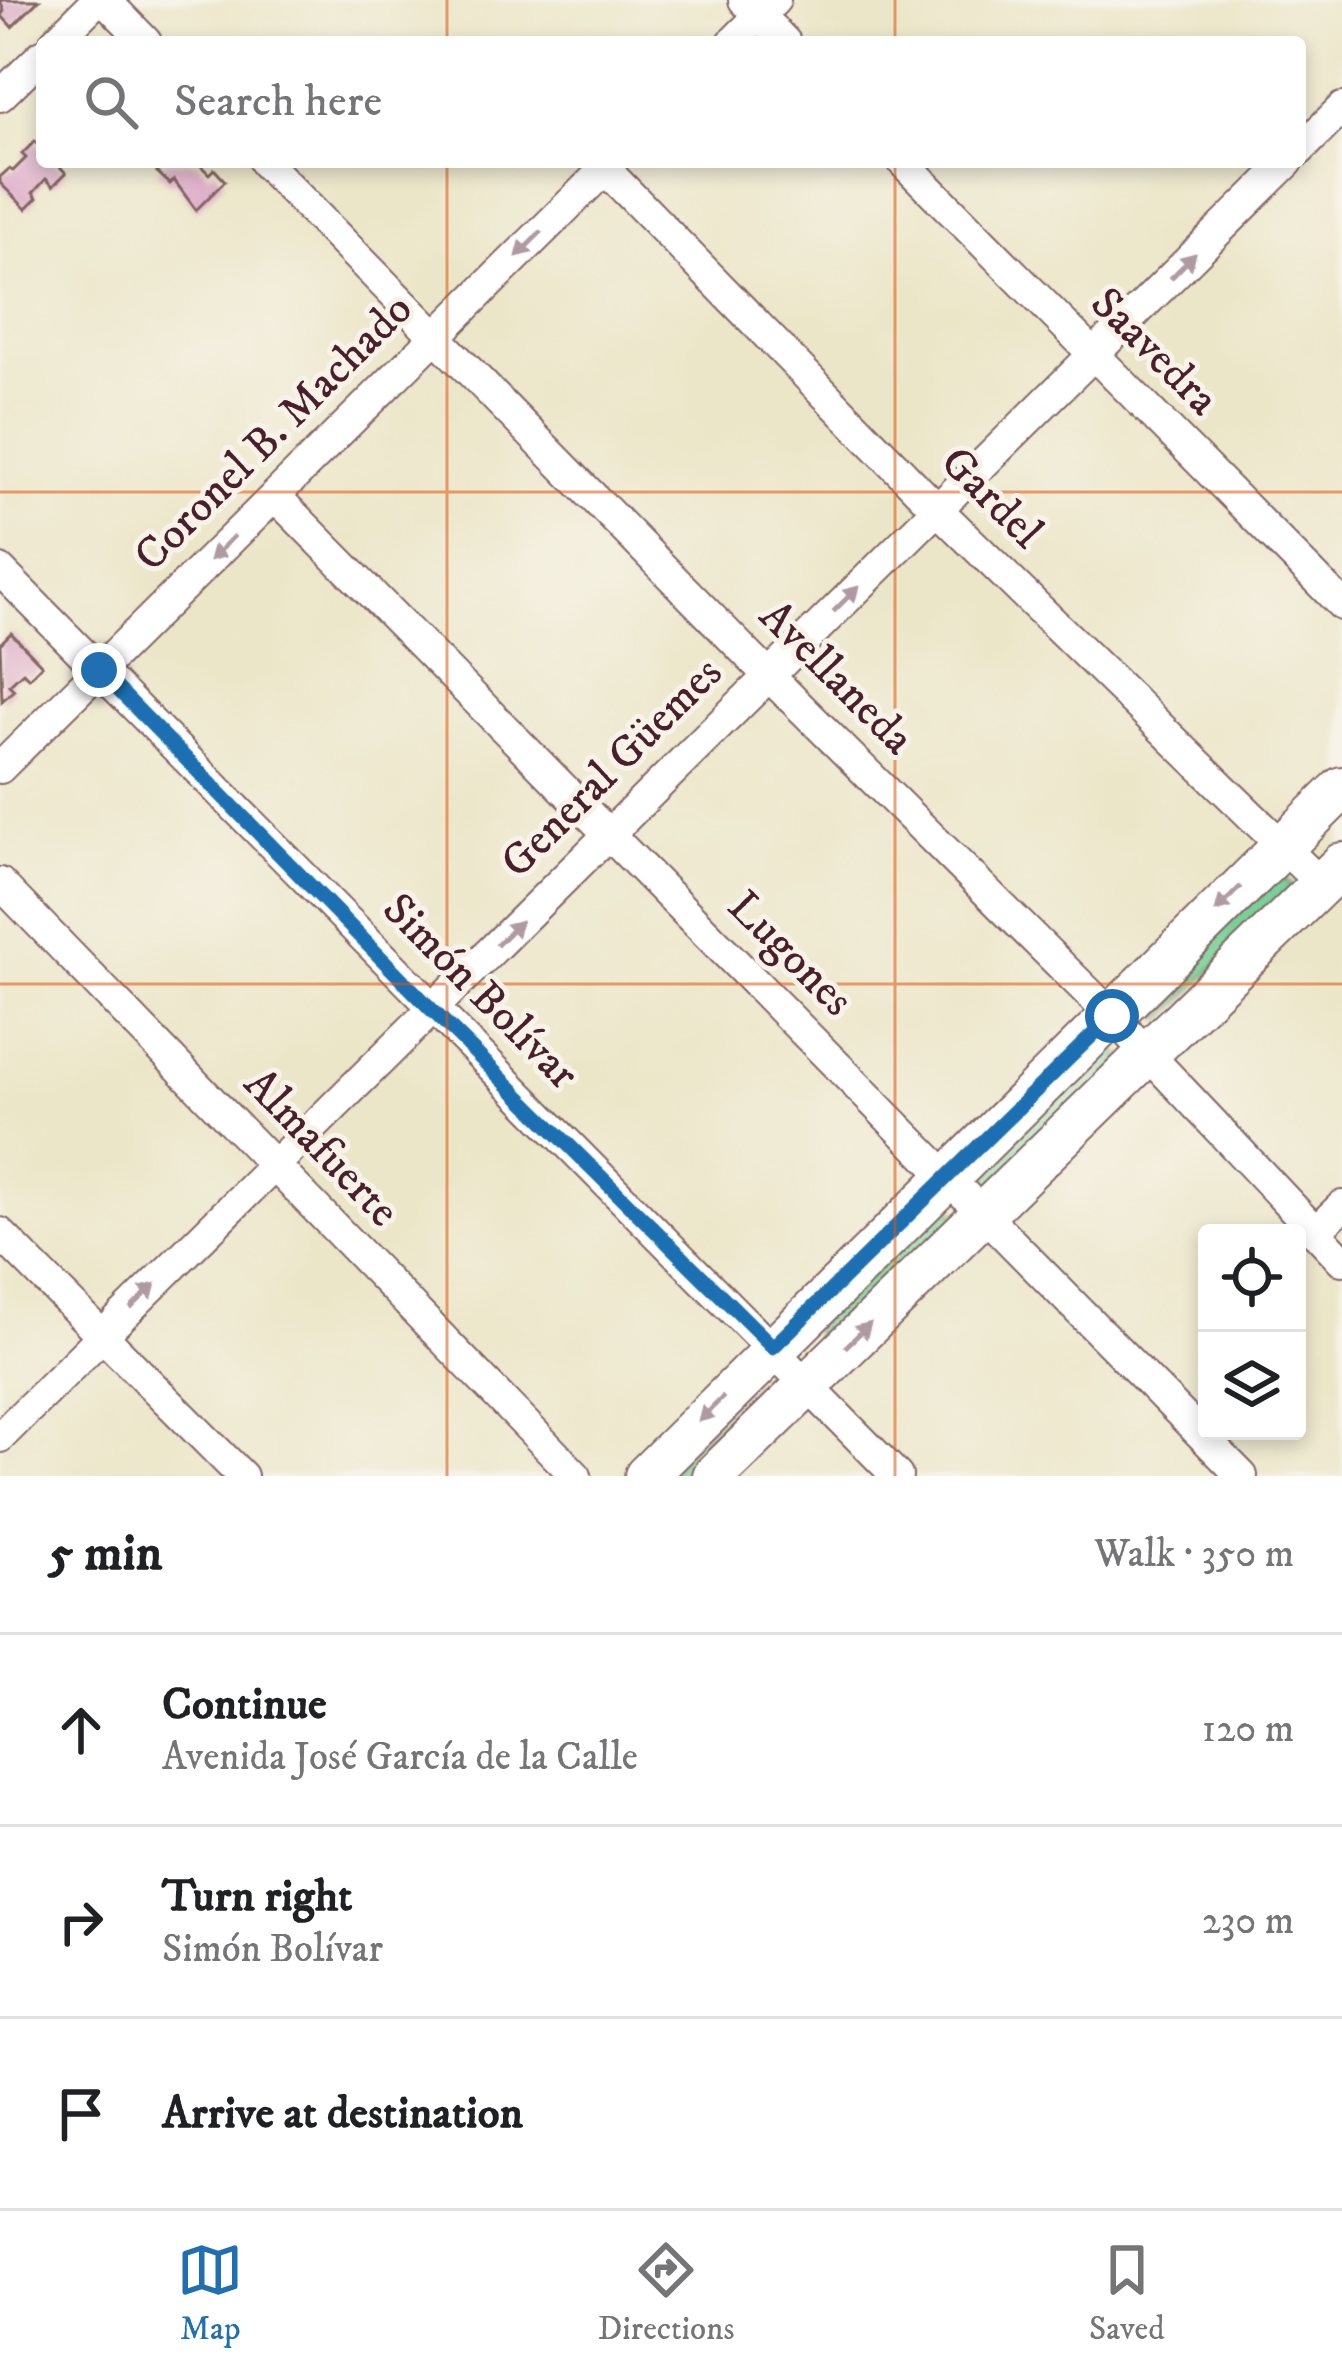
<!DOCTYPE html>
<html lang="en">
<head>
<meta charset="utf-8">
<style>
	:root { --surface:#fff; --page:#f2f2f2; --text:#202124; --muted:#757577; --line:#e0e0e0; --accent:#1f6fb2 }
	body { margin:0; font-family:"IM FELL DW Pica",serif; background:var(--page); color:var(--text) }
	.controls { position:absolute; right:36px; bottom:36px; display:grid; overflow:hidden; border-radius:12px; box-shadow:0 6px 18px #0003 }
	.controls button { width:108px; height:108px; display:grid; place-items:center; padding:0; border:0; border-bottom:3px solid var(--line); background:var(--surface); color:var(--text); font:60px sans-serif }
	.stop { position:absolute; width:36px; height:36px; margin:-27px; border:9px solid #1f6fb2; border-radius:50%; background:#fff }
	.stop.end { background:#1f6fb2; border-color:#fff; box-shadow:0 3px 12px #0008 }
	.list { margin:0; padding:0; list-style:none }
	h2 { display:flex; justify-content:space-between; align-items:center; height:156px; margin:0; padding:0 48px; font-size:51px }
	h2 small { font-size:39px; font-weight:400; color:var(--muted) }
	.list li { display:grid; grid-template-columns:78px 1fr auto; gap:36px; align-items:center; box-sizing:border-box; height:192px; padding:0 48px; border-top:3px solid var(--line) }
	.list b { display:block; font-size:45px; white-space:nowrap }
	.list p { margin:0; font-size:39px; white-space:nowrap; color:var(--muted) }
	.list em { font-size:39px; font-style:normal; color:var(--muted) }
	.icon { flex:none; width:66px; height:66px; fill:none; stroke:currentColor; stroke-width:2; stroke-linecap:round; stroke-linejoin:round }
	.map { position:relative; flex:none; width:1342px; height:1476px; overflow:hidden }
	.search { position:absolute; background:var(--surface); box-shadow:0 6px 18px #0003; left:36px; right:36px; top:36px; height:132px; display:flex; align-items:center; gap:30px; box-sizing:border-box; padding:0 42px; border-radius:12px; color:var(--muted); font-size:45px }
	.sheet { height:732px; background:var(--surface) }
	nav { display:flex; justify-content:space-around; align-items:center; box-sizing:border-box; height:168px; border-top:3px solid var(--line); background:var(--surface); font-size:33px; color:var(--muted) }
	nav a { display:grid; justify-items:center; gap:6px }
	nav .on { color:var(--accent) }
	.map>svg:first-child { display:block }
	.green { fill:#78d197; stroke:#617861; stroke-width:3 }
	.building { fill:#ddabc8 }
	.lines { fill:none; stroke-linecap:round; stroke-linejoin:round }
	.street-casing { stroke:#836562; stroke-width:34 }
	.secondary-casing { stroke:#836562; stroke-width:46 }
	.street { stroke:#fff; stroke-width:30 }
	.secondary { stroke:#fff; stroke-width:42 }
	.oneway { fill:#ae9aa0 }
	.route { stroke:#1f6fb2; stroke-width:15 }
	.grid { fill:none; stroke:#e0560e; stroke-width:3; stroke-opacity:0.55 }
	.labels { text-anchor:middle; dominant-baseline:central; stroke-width:10; stroke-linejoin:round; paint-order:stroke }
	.street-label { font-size:45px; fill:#4a1f2b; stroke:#f7f3e8 }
</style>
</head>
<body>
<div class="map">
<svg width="1342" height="1476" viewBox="0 0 1342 1476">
	<rect width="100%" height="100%" fill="#f7f3e8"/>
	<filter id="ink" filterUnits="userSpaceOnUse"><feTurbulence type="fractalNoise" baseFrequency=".00833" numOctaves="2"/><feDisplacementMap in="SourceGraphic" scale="24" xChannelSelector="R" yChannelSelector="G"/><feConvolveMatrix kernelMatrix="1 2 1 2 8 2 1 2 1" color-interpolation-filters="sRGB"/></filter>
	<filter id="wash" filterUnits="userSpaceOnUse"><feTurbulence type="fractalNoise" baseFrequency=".004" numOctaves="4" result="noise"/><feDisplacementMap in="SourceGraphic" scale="48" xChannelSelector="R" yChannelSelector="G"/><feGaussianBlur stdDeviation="2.7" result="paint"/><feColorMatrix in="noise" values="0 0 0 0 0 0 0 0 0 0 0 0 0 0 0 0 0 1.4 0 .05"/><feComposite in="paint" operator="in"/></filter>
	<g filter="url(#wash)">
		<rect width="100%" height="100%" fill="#ece6c9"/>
		<path class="green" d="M1276,870L1294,888L1163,1019L1145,1000Z
			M1105,1040L1124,1058L992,1188L974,1170Z
			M942,1199L960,1217L829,1347L811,1329Z
			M770,1369L788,1387L699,1476H663Z"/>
		<g id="blocks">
			<path class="building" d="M0,0H39L12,27L1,15L4,11Z
				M35,141L42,148V162H55L66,173L53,186L46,179L33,193L37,198L26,209L0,183V177L9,169L13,171L26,158L22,154Z
				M167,162H197L209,174L214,169L225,181L196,210L174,180L170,184L157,172Z
				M11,633L42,665L29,678L23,672L9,685L14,690L2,701L0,644Z"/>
		</g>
	</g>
	<g filter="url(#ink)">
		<use href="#blocks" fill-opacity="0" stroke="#836562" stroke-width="3"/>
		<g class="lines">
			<g class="street-casing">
				<path id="street" d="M105,0L146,42
					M744,0L785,42
					M55,42L97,0
					M733,42L775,0
					M0,96L42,55
					M1300,150L1342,108
					M264,162L769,676L1111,1015L1342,1260
					M903,162L1342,605
					M605,169L937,509L1321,884
					M275,496L1242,1476
					M0,570L897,1476
					M0,768L612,162
					M0,883L576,1476
					M1315,1232L1342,1206
					M0,1233L242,1476
					M0,1437L1288,162"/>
			</g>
			<g class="secondary-casing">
				<path id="secondary" d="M646,1476L1342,788
					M714,1476L1342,864"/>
			</g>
			<use href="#street" class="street"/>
			<use href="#secondary" class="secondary"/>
		</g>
		<defs><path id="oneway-solid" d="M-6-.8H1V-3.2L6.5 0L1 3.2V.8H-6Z" transform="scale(3)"/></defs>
		<g class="oneway">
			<use href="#oneway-solid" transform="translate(529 244) rotate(135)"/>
			<use href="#oneway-solid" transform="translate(1183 266) rotate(-45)"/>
			<use href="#oneway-solid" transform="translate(222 548) rotate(135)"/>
			<use href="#oneway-solid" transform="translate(846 599) rotate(-45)"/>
			<use href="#oneway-solid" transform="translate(1228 899) rotate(135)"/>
			<use href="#oneway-solid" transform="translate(509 933) rotate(-45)"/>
			<use href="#oneway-solid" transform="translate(143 1296) rotate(-45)"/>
			<use href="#oneway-solid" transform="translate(858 1335) rotate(-44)"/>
			<use href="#oneway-solid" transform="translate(711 1409) rotate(135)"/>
		</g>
	</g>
	<g class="lines" filter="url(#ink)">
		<path class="route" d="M99,670L432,1010L773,1347L1112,1016"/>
	</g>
	<path class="grid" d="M447,0V42M895,0V42M447,162V1476M895,162V1476M0,492H1342M0,984H1342"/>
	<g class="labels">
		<g class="street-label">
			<text transform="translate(1154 352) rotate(45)">Saavedra</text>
			<text transform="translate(274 433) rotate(-45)">Coronel B. Machado</text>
			<text transform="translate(991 498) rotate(45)">Gardel</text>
			<text transform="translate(836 678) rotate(45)">Avellaneda</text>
			<text transform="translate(612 768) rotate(-45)">General Güemes</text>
			<text transform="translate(790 954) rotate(45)">Lugones</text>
			<text transform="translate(480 992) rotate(45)">Simón Bolívar</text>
			<text transform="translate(321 1148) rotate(46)">Almafuerte</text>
		</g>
	</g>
</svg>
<div class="controls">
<button><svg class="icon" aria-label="locate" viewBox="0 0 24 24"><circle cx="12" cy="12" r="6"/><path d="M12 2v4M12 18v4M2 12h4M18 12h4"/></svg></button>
<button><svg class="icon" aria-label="layers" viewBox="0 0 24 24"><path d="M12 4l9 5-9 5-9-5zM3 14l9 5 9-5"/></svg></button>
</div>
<div class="stop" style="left:1112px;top:1016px"></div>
<div class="stop end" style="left:99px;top:670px"></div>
<div class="search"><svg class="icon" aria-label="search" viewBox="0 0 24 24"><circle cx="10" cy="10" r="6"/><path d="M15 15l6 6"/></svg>Search here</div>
</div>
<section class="sheet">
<h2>5 min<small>Walk · 350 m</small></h2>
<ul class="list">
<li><svg class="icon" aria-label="ahead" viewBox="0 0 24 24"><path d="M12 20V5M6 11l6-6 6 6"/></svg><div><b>Continue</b><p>Avenida José García de la Calle</p></div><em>120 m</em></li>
<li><svg class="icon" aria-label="right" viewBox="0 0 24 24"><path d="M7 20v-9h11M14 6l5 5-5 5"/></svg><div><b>Turn right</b><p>Simón Bolívar</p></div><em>230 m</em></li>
<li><svg class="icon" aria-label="arrive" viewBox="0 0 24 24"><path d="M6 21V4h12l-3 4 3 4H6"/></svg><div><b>Arrive at destination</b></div></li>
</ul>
</section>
<nav>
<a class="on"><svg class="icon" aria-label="map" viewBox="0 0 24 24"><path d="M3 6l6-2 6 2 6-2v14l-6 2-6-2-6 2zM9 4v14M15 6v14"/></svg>Map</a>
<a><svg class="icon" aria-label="directions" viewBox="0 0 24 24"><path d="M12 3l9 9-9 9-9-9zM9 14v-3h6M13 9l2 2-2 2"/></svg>Directions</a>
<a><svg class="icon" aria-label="saved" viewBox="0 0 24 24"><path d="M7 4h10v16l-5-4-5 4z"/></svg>Saved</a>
</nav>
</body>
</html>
